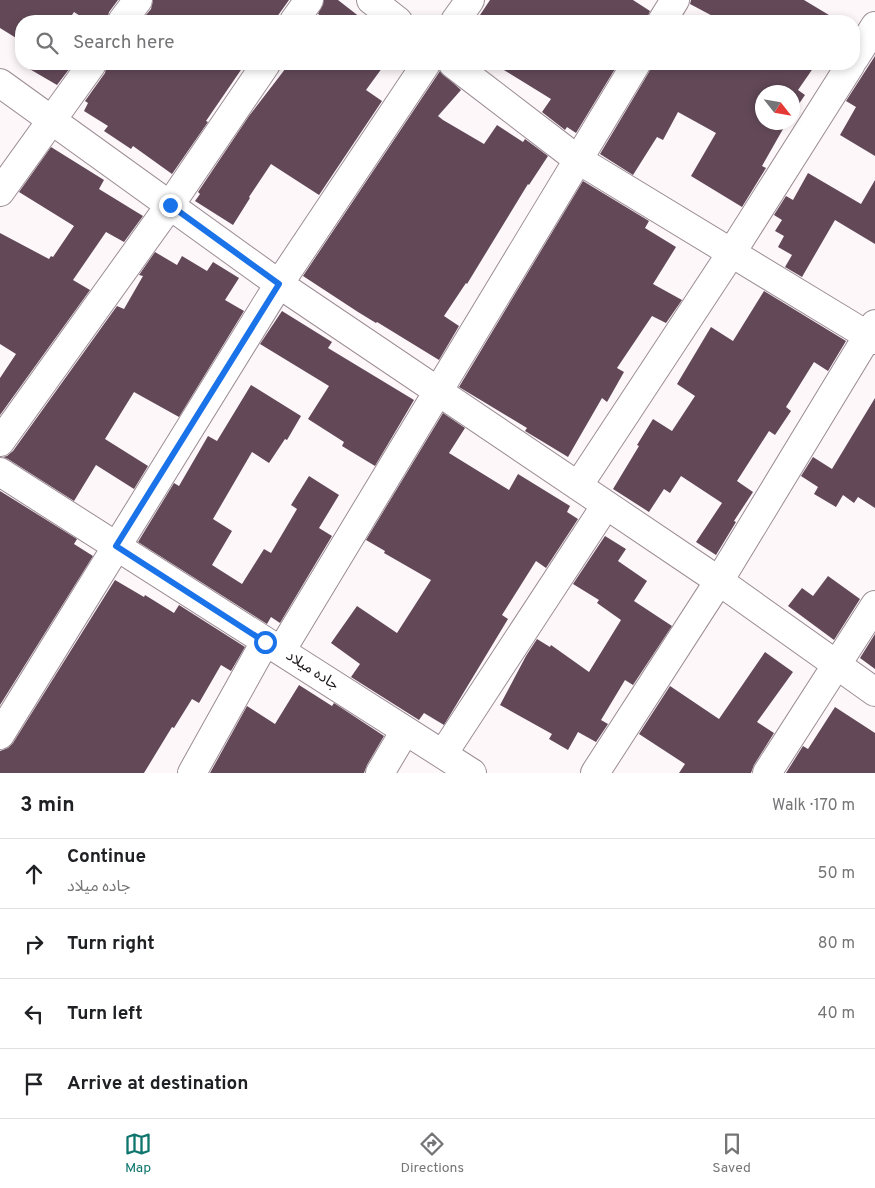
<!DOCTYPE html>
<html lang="en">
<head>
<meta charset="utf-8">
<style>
	:root { --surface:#fff; --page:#f2f2f2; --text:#202124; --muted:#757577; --line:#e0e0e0; --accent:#0f766e }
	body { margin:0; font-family:Overpass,"Noto Sans Arabic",sans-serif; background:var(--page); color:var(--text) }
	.compass { position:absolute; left:755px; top:85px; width:45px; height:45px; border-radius:50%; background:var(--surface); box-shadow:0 2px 8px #0003; rotate:121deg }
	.stop { position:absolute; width:15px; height:15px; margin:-11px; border:4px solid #1a73e8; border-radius:50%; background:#fff }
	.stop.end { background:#1a73e8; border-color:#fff; box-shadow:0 1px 5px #0008 }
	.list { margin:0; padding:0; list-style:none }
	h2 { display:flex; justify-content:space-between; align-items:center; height:65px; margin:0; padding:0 20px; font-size:21px }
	h2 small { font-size:16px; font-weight:400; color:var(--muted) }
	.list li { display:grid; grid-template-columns:32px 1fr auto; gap:15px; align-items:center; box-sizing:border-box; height:70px; padding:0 20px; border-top:1px solid var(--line) }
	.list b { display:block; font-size:19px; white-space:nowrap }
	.list p { margin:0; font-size:16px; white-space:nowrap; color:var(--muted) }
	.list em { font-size:16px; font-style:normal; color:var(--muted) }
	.icon { flex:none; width:28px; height:28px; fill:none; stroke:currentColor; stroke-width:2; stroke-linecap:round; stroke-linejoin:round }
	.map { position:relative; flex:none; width:875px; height:773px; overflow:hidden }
	.search { position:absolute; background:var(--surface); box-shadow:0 2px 8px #0003; left:15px; right:15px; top:15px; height:55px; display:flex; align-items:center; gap:12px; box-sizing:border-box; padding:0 18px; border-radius:20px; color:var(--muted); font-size:19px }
	.sheet { height:345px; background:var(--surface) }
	nav { display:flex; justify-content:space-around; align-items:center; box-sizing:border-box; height:70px; border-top:1px solid var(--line); background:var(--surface); font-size:14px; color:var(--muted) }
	nav a { display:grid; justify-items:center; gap:2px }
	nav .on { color:var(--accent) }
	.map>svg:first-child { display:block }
	.building { fill:#634958 }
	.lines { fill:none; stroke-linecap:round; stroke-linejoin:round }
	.minor-casing { stroke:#9c8d95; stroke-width:30 }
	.minor { stroke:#fff; stroke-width:28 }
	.route { stroke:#1a73e8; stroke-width:6 }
	.labels { text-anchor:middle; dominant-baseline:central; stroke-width:5; stroke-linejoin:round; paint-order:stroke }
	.street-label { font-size:15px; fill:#1a1518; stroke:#fff }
</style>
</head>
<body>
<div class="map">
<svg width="875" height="773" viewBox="0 0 875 773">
	<rect width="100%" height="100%" fill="#fdf7fa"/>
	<path class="building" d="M0,0H118L109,12L107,21H88L74,12L68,21H21V41L0,28Z
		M153,0H289L274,21H141L151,9Z
		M324,0H338L365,21H329L318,14Z
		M490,0H633L650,11L646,21H476Z
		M691,0H804L839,21H722L690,4Z
		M875,56V156L840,135L856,107L846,101Z
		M21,64H73L57,85Z
		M107,64H245L206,121L208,122L172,174L133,146L131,149L104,131L108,126L84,111L88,103L85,101L105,73Z
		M289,64H385L366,90L382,101L319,195L271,164L249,197L250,198L233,225L195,201L200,194L198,192L249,116Z
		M494,64H618L576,133L567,127L565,130L542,112L551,99Z
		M652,64H816L798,90L805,95L792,114V92H762V122H787L762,166L766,168L742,207L691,176L716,133L678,112L663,140L657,137L633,175L600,154L649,72Z
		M440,71L461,90L438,116L443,120L484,144L497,125L523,142L525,139L548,156L529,185L528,184L467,284L466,283L444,316L459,326L439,360L377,322L376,323L358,312L303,276Z
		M51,147L104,180L99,189L143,216L124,242L106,232L73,280L90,290L0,415V378L16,354L0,344V233L49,259L51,256L53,257L74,226L19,192Z
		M808,173L861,204L875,180V244L835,220L802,277L785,267L792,255L778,247L784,236L775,231L782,220L774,215L786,196L793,200Z
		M583,181L649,221L645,228L676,247L653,284L682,300L666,323L652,316L617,368L624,372L607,402L602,398L568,457L525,431L527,428L459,387Z
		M155,252L177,265L182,256L207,271L213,262L239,278L225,300L244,311L179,417L134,392L105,439L148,466L134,489L96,465L74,501L8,459L3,457L7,456L13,451L117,306L124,309L143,276L139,275Z
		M764,291L846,341L828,371L814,362L786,407L791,411L775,435L769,431L737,481L753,492L734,521L736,522L716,555L696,542L722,503L681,476L670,493L664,489L649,512L613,489L639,446L637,445L653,419L672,431L695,396L677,384L711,327L733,341Z
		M282,311L332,342L328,348L414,400L375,466L342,446L344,442L308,419L329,386L260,344Z
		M251,385L301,416L287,440L285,439L269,463L252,452L213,519L232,531L212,565L242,584L264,549L271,553L297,509L291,505L309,476L339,495L319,528L332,536L280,623L271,617L267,624L138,542L174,483L179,486L208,436L217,441Z
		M875,398V508L858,497L854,503L843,495L836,507L814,494L818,487L801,476L813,457L832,469Z
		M443,413L465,428L449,453L509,490L518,474L570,506L567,512L578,519L546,568L536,561L502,615L508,619L444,725L424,713L419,720L351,677L360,664L331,643L357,606L397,633L431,580L384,553L385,551L366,540Z
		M0,491L77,539L74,544L93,556L0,705Z
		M605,536L626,549L618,561L647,581L634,601L672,626L633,685L625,680L601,720L608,724L596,742L578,732L568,750L549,739L552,734L500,705L526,656L537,639L550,647L551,645L589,672L621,620L597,603L599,600L573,584Z
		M828,576L860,599L834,640L788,606L802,588L813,596Z
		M115,580L144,597L145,595L174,613L179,605L245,647L231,671L221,665L199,703L192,699L174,728L172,727L144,773H0V751L8,748L13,743Z
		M875,634V669L860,658Z
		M765,652L793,672L757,722L774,733L754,765L751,773H679L685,764L639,734L670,686L719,719Z
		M299,685L332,706L334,703L384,736L367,765L364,773H210L247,706L275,724Z
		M835,707L875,733V773H786L803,746L808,749Z"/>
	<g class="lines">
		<g class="minor-casing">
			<path id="minor" d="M371,0L398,21
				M122,21L138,0
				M294,21L309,0
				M455,21L470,0
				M662,21L675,0
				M854,59L875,26
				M453,64L577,159L875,340
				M0,83L279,284L719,581L875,692
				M0,192L92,64
				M0,442L170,205L266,64
				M0,472L472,773
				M578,486L732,252L851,64
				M281,651L636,64
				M0,735L279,284L426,64
				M443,754L606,505
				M192,773L265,642
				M380,773L405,731
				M595,773L719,581L875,324
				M767,773L875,605"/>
		</g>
		<use href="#minor" class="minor"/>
	</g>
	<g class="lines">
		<path class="route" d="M170,205L279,284L116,546L265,642"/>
	</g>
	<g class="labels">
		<g class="street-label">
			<text transform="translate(312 671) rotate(33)">جاده میلاد</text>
		</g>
	</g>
</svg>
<svg class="compass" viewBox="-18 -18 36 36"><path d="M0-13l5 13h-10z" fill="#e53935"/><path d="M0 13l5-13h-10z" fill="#757577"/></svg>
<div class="stop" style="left:265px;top:642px"></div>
<div class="stop end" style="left:170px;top:205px"></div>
<div class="search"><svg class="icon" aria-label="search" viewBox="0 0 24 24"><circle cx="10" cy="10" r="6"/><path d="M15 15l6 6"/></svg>Search here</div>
</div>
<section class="sheet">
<h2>3 min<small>Walk · 170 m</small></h2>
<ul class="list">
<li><svg class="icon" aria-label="ahead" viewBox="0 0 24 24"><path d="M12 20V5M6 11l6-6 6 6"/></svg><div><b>Continue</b><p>جاده میلاد</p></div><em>50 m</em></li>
<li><svg class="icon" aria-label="right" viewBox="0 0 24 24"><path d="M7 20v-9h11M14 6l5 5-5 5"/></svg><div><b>Turn right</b></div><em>80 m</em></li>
<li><svg class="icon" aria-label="left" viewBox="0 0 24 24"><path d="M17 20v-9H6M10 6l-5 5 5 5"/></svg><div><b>Turn left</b></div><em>40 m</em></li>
<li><svg class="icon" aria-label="arrive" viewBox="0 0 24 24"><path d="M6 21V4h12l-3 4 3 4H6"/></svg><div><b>Arrive at destination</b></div></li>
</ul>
</section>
<nav>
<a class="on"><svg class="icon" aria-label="map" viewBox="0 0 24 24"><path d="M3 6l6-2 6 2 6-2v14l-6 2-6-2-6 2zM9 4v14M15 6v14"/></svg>Map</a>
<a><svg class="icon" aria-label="directions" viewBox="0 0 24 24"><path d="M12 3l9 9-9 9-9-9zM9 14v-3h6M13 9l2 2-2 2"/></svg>Directions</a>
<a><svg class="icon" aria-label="saved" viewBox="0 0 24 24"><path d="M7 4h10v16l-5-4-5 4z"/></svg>Saved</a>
</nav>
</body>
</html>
